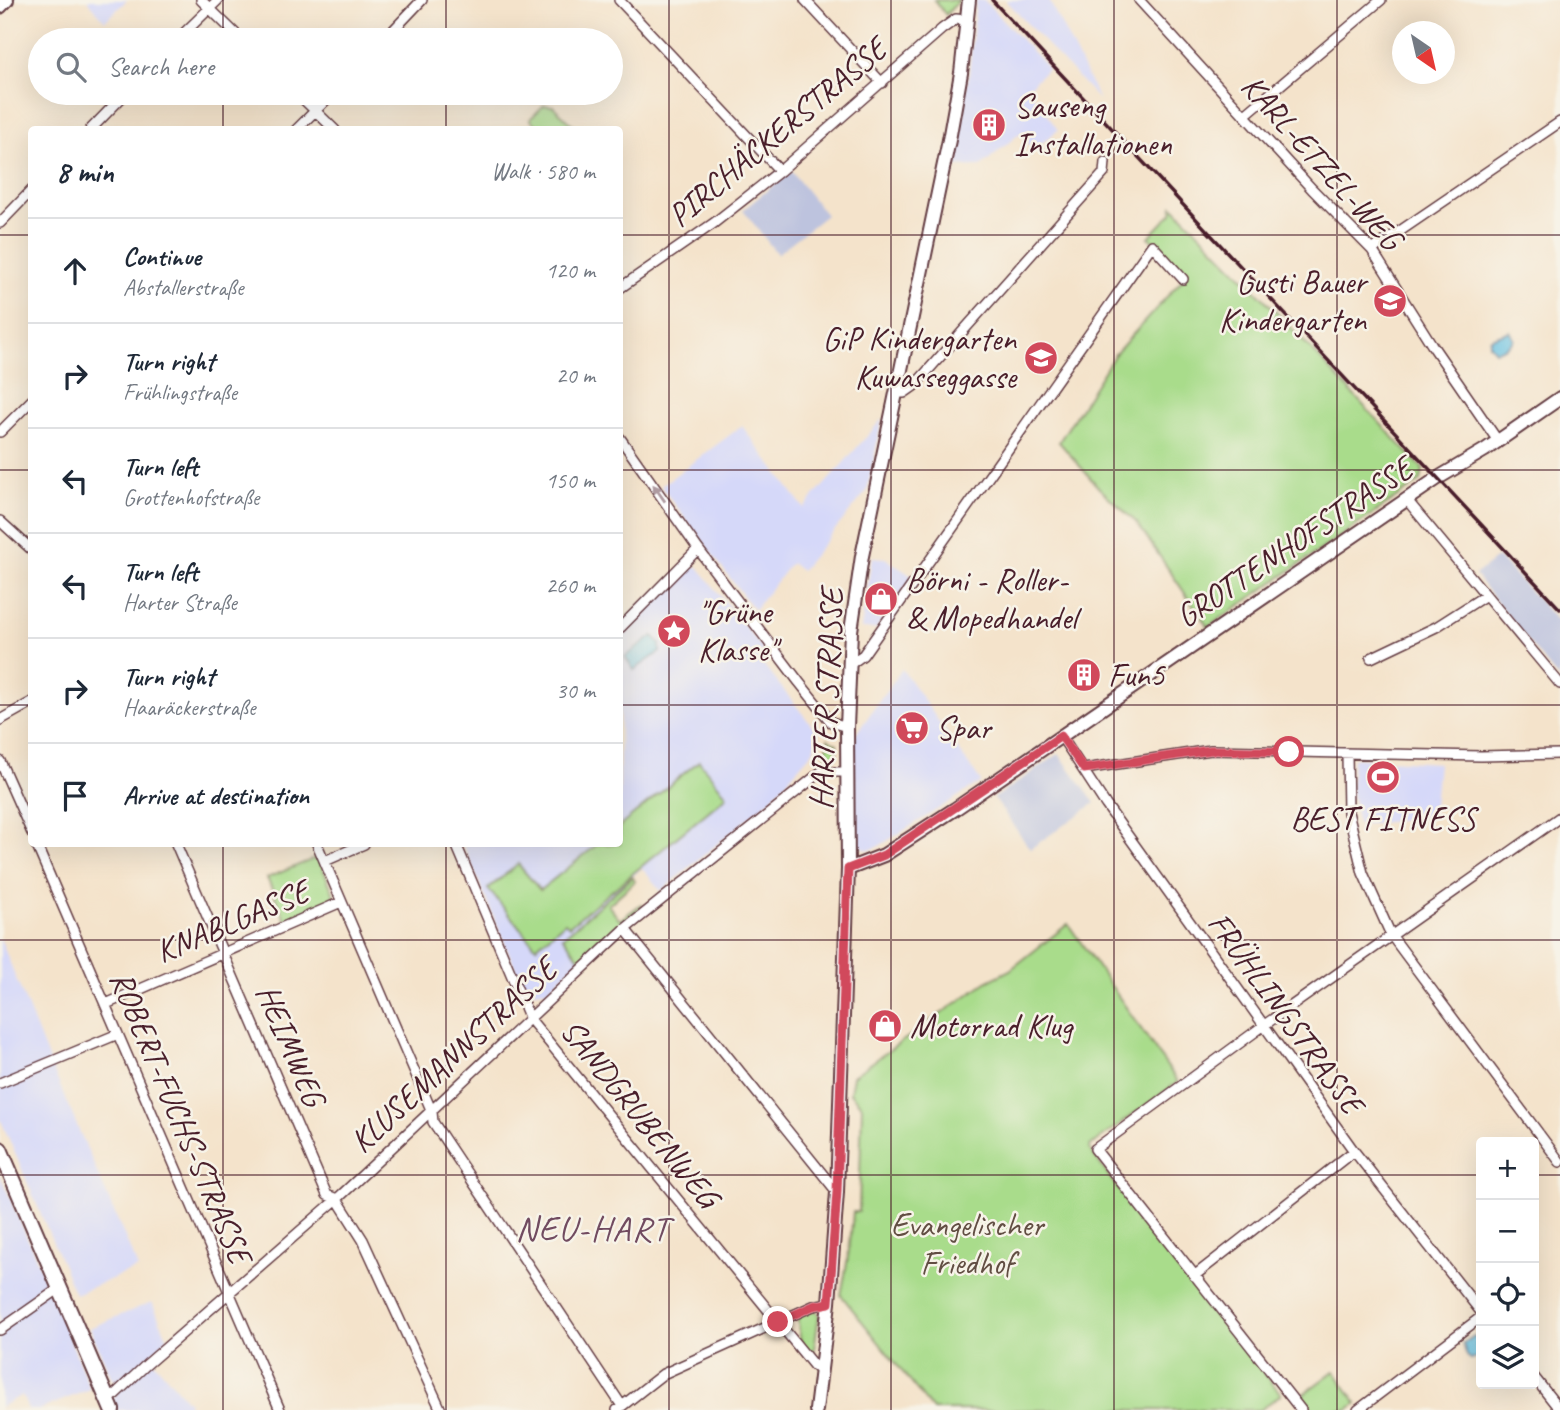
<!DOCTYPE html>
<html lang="en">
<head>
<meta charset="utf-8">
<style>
	:root { --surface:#fff; --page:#f2f2f3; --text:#1f2937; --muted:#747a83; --line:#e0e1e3 }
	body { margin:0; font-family:Caveat,sans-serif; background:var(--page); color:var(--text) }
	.controls { position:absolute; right:21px; bottom:21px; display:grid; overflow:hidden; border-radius:7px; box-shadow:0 7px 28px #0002 }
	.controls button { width:63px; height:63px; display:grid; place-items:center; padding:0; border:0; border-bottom:2px solid var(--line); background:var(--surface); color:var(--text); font:35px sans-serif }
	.compass { position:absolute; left:1392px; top:21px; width:63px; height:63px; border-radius:50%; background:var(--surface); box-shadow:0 7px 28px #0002; rotate:146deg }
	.stop { position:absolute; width:21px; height:21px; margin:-16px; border:5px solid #d1495b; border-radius:50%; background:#fff }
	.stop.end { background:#d1495b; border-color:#fff; box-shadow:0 2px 7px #0008 }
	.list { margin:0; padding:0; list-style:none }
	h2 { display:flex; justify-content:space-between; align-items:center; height:91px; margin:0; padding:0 28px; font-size:30px }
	h2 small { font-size:23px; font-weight:400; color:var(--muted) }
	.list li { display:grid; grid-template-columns:46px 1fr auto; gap:21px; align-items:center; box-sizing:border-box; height:105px; padding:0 28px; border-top:2px solid var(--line) }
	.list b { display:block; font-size:26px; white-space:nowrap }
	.list p { margin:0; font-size:23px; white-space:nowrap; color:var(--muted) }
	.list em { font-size:23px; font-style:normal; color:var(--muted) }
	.icon { flex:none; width:38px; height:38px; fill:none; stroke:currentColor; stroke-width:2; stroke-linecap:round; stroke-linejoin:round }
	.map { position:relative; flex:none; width:1560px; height:1410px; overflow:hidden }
	.search { position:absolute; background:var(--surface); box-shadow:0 7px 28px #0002; left:28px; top:28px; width:595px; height:77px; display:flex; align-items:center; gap:18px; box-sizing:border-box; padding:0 24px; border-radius:38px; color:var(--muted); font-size:26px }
	.panel { position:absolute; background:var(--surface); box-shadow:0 7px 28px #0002; left:28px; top:126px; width:595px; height:721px; border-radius:7px }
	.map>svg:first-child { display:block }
	.built { fill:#d5d8f9 }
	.industrial { fill:#bdc3de }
	.green { fill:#a9dc8b; stroke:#7a7e5b; stroke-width:2 }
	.water { fill:#64c0e2; stroke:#577086; stroke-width:2 }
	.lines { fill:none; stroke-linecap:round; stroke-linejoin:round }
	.minor-casing { stroke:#643c43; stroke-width:12 }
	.secondary-casing { stroke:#643c43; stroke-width:16 }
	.primary-casing { stroke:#643c43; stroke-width:18 }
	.minor { stroke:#fff; stroke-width:9 }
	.secondary { stroke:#fff; stroke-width:12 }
	.primary { stroke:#fff; stroke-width:14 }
	.rail { stroke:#4a1f2b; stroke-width:3.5 }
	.oneway { fill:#ae9aa0 }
	.route { stroke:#d1495b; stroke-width:9 }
	.grid { fill:none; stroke:#4a1f2b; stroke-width:2; stroke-opacity:0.55 }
	.labels { text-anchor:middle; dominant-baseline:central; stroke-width:5; stroke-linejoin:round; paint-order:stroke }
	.poi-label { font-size:33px; fill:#4a1f2b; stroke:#f7f3e8; text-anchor:start }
	.street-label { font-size:33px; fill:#4a1f2b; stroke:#f7f3e8 }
	.park-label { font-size:33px; fill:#624e43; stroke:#f7f3e8 }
	.neighbourhood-label { font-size:35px; letter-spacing:2px; fill:#714b60; stroke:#f7f3e8 }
</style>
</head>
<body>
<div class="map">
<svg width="1560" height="1410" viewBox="0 0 1560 1410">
	<rect width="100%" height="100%" fill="#f7f3e8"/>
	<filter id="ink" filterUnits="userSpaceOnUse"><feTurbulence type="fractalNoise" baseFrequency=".0143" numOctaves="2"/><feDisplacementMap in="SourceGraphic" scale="14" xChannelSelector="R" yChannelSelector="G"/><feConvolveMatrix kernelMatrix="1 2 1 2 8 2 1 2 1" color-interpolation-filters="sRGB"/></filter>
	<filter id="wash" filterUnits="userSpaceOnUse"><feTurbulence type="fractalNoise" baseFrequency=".00686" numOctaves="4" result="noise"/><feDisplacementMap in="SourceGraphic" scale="28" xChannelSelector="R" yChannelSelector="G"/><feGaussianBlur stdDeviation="1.57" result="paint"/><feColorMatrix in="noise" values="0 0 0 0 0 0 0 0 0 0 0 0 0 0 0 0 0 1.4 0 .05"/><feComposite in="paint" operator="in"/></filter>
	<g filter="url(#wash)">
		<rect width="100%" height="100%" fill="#f4e3cb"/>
		<path class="built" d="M87,0H127L105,21Z
			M976,0H984L1048,68L1028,88L1058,130L1033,150L1020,133L981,166L950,167L969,74Z
			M1006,0H1049L1099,100L1034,31Z
			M882,419L867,491L801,571L791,563L754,610L661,486L742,426L804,508Z
			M872,557L885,558L913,577L876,629H861Z
			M689,566L698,567L762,648V663L818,733L813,751L771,799L661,891L642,868L563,937L581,960L547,990L525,991L463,844H620V637Z
			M902,669L981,782L879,846L870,850L864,849L856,841L855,834L854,737Z
			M1353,758L1438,763L1433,817L1358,825L1351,788Z
			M0,938L48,1058L138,1268L75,1294L0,1118Z
			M0,1175L54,1299L90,1389L39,1410H28L22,1395L0,1407Z
			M152,1302L168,1339L152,1353L155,1363L189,1403L184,1410H110L119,1382L112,1379L90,1328Z"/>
		<path class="industrial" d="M791,171L826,215L777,254L743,210Z
			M1498,557L1560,624V681L1475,575Z
			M1059,754L1095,803L1030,849L994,798Z"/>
		<path class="green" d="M934,0H959L946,15Z
			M544,105L553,106L577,129H540L530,119Z
			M1173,206L1266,301L1423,469L1421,481L1208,627L1137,523L1099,488L1059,442L1115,354L1183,279L1149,237L1172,213Z
			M828,739L837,744V752L835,757L826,758Z
			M699,761L727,796L569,926L565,922L536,947L488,889L518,864L540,890L598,844H620V826Z
			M318,857L333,892V898L330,902L286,921L267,878Z
			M632,877L635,881L608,905L620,920L641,904L643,906L581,960L563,937Z
			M1068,924L1178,1082L1090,1146V1150L1126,1200L1281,1394L1260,1410H933L841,1295C847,1267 851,1240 853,1212H859L862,1106L850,1093L853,1076L986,982L1010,970Z
			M814,1309L819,1315L813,1357L801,1344L797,1316Z
			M1334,1371L1357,1403L1348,1410H1313L1302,1395Z"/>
		<path class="water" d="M1510,331L1514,339C1511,345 1502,350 1495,351L1489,344L1491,338Z
			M653,636L660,643V652L634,670L625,657Z
			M1474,1336L1479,1340L1476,1345L1480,1356L1472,1360L1467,1356L1463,1344Z"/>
	</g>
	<g filter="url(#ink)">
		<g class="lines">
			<g class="minor-casing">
				<path id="minor" d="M201,0L242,40
					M619,0L780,171
					M805,0L882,83
					M1139,0L1312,189L1372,250L1432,345L1498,441
					M177,40L218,0
					M384,40L422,0
					M297,93L335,130
					M1245,115L1381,0
					M90,130L126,93
					M296,130L333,93
					M0,223L32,190
					M1372,250L1560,122
					M620,288L714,223L780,171L942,29L956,19L967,20
					M898,393H904L914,386L1104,173L1105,162
					M0,432L32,400
					M620,438L698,549L799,682L831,722L847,727
					M1406,499L1560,684
					M0,521L32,550
					M620,628L698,549
					M1371,658L1436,627L1486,595
					M849,665L863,655L1152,245L1183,279
					M0,720L32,702
					M1061,736L1106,805L1354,1151L1481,1312
					M1347,754L1348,812L1363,873L1391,935L1560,1162
					M0,761L32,833
					M1084,769L1211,750L1481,756L1560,754
					M36,844L280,1410
					M176,844L327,1195L337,1199L363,1240L441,1410
					M317,844L432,1112L433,1122L622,1406
					M456,844L530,1019L814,1366L821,1371
					M325,861L364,844
					M625,929L837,1192
					M106,1004L341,902
					M0,1083L118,1034
					M1194,1276L1354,1151
					M0,1330L60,1288
					M1534,1377L1560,1410
					M108,1401L146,1365L337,1199L625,929L821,772H847
					M617,1410L663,1374L813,1306L829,1303
					M1301,1410L1095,1149L1263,1026L1560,817
					M1358,1410L1481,1317"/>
			</g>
			<g class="secondary-casing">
				<path id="secondary" d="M0,7L7,0
					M848,869L884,855L955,809L1438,478L1485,450L1560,398
					M816,1410L829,1303L837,1192L848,869L847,727L851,631L862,556L949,140L961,73L969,0"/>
			</g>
			<g class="primary-casing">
				<path id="primary" d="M0,1149L112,1410"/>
			</g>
			<use href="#minor" class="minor"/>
			<use href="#secondary" class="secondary"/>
			<use href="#primary" class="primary"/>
			<path class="rail" d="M992,0L1560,609"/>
		</g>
		<defs><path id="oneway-solid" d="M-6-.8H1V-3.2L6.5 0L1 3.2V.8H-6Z" transform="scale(1.75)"/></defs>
		<use class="oneway" href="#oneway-solid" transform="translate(659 493) rotate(-125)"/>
	</g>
	<g class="lines" filter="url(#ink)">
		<path class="route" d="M778,1322L813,1306L829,1303L837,1192L848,869L884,855L1061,736L1084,769L1211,750L1289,752"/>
	</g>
	<path class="grid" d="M223,0V40M446,0V40M669,0V1410M891,0V1410M1114,0V1410M1337,0V1410M223,93V130M446,93V130M0,235H32M620,235H1560M0,470H32M620,470H1560M0,705H32M620,705H1560M223,844V1410M446,844V1410M0,940H1560M0,1175H1481M1534,1175H1560"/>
	<defs>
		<g id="building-disc" transform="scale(1.75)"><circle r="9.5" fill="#d1495b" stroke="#f7f3e8"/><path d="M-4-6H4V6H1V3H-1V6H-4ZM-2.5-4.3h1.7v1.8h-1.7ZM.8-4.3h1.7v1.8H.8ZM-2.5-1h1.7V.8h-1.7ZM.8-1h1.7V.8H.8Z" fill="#fff"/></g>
		<g id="school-disc" transform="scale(1.75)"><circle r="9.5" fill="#d1495b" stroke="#f7f3e8"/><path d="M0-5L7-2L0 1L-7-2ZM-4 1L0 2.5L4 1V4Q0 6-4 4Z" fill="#fff"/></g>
		<g id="shop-disc" transform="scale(1.75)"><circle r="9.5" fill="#d1495b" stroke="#f7f3e8"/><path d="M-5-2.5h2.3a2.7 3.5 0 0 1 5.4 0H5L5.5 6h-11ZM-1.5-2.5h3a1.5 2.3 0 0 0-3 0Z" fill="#fff"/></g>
		<g id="sight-disc" transform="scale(1.75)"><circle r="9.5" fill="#d1495b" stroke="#f7f3e8"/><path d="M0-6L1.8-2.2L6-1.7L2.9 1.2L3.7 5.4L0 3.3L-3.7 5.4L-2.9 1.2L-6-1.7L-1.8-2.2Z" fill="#fff"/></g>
		<g id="supermarket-disc" transform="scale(1.75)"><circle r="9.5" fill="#d1495b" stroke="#f7f3e8"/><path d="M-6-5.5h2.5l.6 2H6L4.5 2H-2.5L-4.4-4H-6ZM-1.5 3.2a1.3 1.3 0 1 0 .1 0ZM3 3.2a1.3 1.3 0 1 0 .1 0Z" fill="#fff"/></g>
		<g id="stadium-disc" transform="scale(1.75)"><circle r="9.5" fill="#d1495b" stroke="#f7f3e8"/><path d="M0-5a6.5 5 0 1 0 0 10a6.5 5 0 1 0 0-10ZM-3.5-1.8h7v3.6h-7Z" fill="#fff"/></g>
	</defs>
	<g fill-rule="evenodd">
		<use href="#building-disc" x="989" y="125"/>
		<use href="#school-disc" x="1390" y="301"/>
		<use href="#school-disc" x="1041" y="358"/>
		<use href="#shop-disc" x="881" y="599"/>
		<use href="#sight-disc" x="674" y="631"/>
		<use href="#building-disc" x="1084" y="675"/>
		<use href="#supermarket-disc" x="912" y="728"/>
		<use href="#stadium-disc" x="1383" y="777"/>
		<use href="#shop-disc" x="885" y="1026"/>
	</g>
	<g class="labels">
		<g class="poi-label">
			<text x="1014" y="106">Sauseng<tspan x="1014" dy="38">Installationen</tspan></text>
			<text x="1366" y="282" text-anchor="end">Gusti Bauer<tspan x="1366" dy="38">Kindergarten</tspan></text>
			<text x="1016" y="339" text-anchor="end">GiP Kindergarten<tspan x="1016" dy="38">Kuwasseggasse</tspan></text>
			<text x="906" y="580">Börni - Roller-<tspan x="906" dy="38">&amp; Mopedhandel</tspan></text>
			<text x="698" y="612">"Grüne<tspan x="698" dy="38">Klasse"</tspan></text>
			<text x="1108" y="675">Fun5</text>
			<text x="936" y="728">Spar</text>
			<text x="1383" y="819" text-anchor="middle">BEST FITNESS</text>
			<text x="910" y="1026">Motorrad Klug</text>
		</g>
		<g class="street-label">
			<text transform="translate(777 132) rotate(-40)">PIRCHÄCKERSTRASSE</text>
			<text transform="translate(1322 162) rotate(48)">KARL-ETZEL-WEG</text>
			<text transform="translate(1294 542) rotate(-34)">GROTTENHOFSTRASSE</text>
			<text transform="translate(826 699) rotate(-87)">HARTER STRASSE</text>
			<text transform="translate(232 921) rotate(-23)">KNABLGASSE</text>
			<text transform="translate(1286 1013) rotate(54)">FRÜHLINGSTRASSE</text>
			<text transform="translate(291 1045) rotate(67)">HEIMWEG</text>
			<text transform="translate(453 1055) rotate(-43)">KLUSEMANNSTRASSE</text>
			<text transform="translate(640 1113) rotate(51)">SANDGRUBENWEG</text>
			<text transform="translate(181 1117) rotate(67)">ROBERT-FUCHS-STRASSE</text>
		</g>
		<g class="park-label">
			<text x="967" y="1225">Evangelischer<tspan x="967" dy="38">Friedhof</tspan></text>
		</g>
		<g class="neighbourhood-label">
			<text x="593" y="1228">NEU-HART</text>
		</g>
	</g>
</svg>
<div class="controls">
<button>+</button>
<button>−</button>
<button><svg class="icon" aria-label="locate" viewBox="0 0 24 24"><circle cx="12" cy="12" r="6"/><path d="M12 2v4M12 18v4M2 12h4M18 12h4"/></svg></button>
<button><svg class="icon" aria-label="layers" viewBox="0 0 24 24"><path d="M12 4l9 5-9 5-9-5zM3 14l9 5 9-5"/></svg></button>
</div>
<svg class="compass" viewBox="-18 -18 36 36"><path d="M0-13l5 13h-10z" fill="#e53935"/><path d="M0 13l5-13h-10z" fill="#747a83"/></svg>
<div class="stop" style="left:1289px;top:752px"></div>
<div class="stop end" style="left:778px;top:1322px"></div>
<div class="search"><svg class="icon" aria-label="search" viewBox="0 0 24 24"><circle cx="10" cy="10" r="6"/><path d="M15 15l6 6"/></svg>Search here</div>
<section class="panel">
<h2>8 min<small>Walk · 580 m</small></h2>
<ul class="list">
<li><svg class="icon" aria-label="ahead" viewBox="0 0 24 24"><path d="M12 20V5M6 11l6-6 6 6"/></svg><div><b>Continue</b><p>Abstallerstraße</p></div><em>120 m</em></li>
<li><svg class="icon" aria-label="right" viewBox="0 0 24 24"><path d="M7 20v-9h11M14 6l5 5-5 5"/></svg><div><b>Turn right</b><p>Frühlingstraße</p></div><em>20 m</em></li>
<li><svg class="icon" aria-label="left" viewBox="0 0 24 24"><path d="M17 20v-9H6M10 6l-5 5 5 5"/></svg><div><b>Turn left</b><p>Grottenhofstraße</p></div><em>150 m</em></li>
<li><svg class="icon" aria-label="left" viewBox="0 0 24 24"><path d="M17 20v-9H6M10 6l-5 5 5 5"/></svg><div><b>Turn left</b><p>Harter Straße</p></div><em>260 m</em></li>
<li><svg class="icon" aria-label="right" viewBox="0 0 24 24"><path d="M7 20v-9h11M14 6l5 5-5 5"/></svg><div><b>Turn right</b><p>Haaräckerstraße</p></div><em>30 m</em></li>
<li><svg class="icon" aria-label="arrive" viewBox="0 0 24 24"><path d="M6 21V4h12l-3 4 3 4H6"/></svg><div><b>Arrive at destination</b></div></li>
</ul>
</section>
</div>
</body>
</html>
